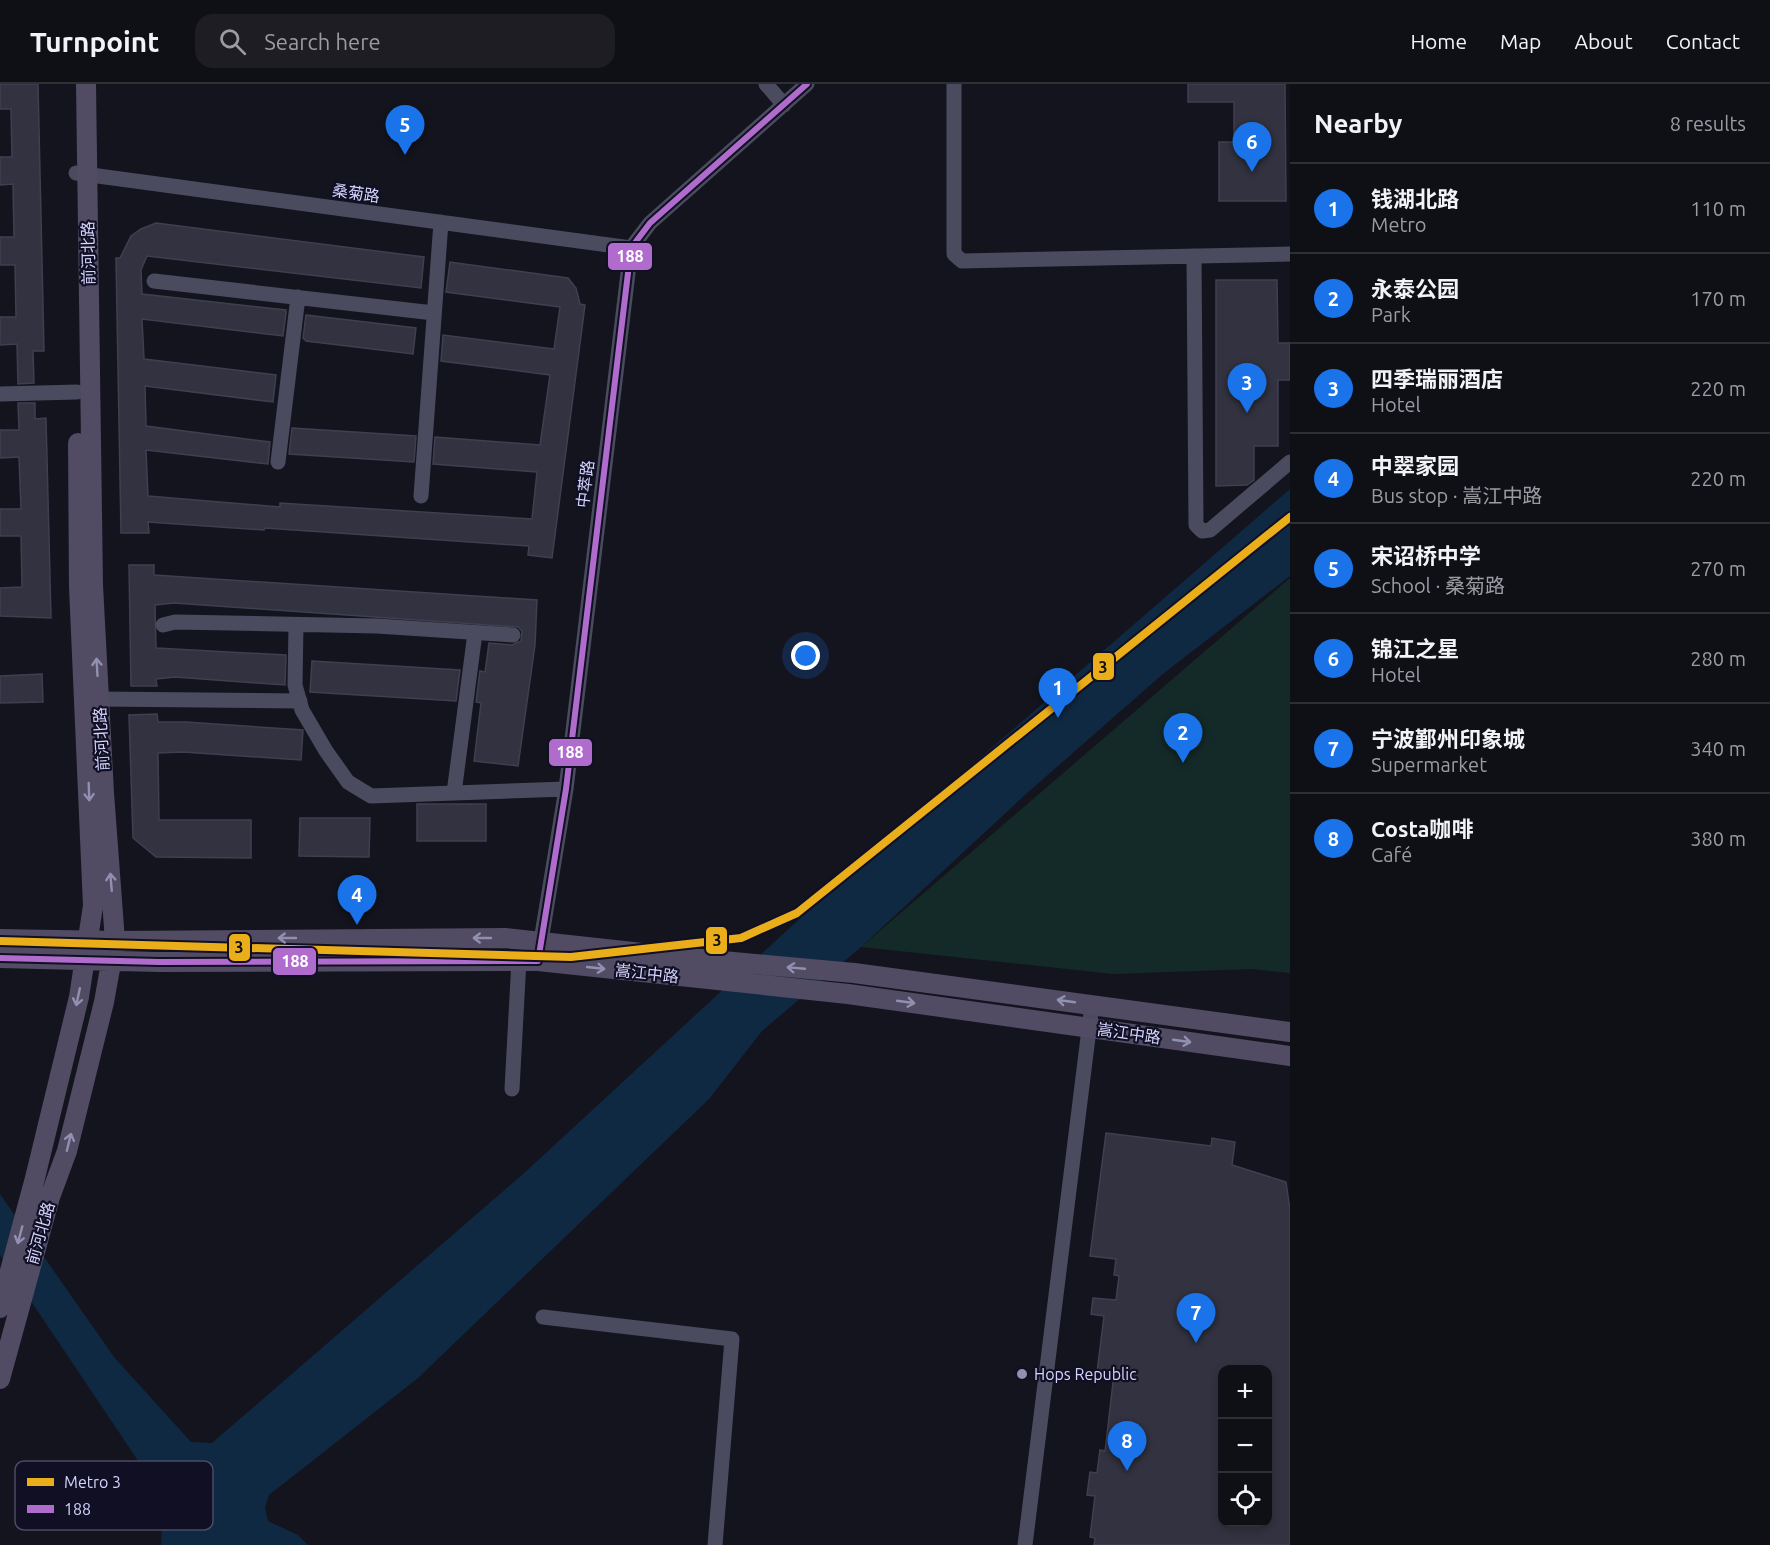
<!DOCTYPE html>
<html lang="en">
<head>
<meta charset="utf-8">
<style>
	:root { --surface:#0f0f16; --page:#1d1d23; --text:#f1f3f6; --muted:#9b9ca1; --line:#2f2f35; --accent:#1a73e8 }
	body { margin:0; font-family:Ubuntu,"Noto Sans SC",sans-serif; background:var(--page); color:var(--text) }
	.controls { position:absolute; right:18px; bottom:18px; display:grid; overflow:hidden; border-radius:12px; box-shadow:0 3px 9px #0003 }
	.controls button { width:54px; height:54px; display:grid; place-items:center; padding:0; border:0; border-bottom:2px solid var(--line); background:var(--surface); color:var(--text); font:30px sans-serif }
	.you { position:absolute; left:806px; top:572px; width:21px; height:21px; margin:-15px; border:4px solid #fff; border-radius:50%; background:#1a73e8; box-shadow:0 0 0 9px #1a73e833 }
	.badge { display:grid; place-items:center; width:39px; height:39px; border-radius:50%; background:var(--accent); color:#fff; font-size:20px; font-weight:700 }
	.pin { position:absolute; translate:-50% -50px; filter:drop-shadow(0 2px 3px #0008) }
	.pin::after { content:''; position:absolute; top:32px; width:21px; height:18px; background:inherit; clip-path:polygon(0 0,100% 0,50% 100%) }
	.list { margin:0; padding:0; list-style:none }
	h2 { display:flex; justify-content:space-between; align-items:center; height:78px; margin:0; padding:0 24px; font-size:26px }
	h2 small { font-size:20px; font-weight:400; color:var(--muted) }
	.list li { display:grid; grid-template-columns:39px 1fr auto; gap:18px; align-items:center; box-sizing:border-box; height:90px; padding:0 24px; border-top:2px solid var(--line) }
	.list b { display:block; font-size:22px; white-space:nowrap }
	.list p { margin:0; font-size:20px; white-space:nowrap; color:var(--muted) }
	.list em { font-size:20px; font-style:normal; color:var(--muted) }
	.icon { flex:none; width:33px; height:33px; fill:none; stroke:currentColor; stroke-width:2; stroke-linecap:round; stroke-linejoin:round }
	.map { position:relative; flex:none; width:1290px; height:1461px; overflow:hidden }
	header { display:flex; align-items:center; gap:36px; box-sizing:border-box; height:84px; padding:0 30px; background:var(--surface); border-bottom:2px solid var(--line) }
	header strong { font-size:28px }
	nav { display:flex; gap:33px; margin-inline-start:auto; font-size:21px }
	.search { width:420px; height:54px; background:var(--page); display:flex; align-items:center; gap:15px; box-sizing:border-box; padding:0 21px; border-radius:18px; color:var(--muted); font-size:22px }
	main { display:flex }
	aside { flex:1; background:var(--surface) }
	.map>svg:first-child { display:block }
	.green { fill:#132a28 }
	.water { fill:#102942 }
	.building { fill:#323240; stroke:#403f52; stroke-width:1.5; fill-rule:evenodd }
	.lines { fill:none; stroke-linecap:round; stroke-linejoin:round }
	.minor { stroke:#4a4b5f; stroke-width:15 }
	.major { stroke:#514b64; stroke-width:20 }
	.bus-1-casing { stroke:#110f23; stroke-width:10 }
	.bus-1 { stroke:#b06ccc; stroke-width:6 }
	.metro-1-casing { stroke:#110f23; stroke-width:12 }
	.metro-1 { stroke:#eaae1a; stroke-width:8 }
	.oneway { stroke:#9290b0 }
	.poi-dot { fill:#9191af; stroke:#110f23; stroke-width:2 }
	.labels { text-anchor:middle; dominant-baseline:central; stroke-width:4.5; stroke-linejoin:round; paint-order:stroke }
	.street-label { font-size:16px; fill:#d4d4fd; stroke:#110f23 }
	.poi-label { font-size:16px; fill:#d4d4fd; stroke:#110f23; text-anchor:start }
	.key { fill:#110f23; stroke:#4c4a64; stroke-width:1.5 }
	.key-label { font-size:16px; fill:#d4d4fd }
	.line-badge { stroke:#110f23; stroke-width:2 }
	.badge-label { font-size:16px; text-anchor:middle; font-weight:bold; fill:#fff }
	.pale-badge-label { font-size:16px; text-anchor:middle; font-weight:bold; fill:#111 }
</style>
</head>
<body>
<header>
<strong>Turnpoint</strong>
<div class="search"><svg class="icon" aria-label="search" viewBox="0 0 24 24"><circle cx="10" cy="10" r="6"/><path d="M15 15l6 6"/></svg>Search here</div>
<nav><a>Home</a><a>Map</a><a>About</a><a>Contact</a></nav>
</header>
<main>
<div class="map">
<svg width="1290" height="1461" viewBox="0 0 1290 1461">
	<rect width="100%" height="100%" fill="#14141e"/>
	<path class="green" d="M1290,494V889L1251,885L1113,890L861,863Z"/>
	<path class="water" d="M1290,405V492L1164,589L1026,710L861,863L762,947L709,1015L418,1294L269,1411L265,1424L268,1437L298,1451L308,1461H161L162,1435L145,1387L0,1171V1110L114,1273L191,1358L212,1359L522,1091L883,758Z"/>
	<path class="building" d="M0,0H38L44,267H33L34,299L18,300L17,260L0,261V233H16L15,181H0V153H14L13,100L0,101V73H12L11,25H0Z
		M1188,0H1285L1286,117H1219V58H1234V18H1188Z
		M156,139L424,173L421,204L147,172L141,186L142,210L286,226V229L283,252L142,235L144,275L276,291L273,318L145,302L146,342L270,358L268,380L146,366L148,412L280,423V419L532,435L537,388L433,380L435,353L540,361L550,291L441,277L443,251L554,265L560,223L446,208L450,178L568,194L576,204L580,220L585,221L552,474L528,471L529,462L265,444L264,446L148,438L149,449H121L116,174H120L131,152L141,145Z
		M1216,196H1277L1278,259H1290V296H1278V362H1254V396L1247,401L1216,402Z
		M306,231L416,244L413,270L306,257L303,254Z
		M18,319H35V335L46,334L51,534L0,532V504L22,503L21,452H0V425H21L19,373L0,374V346H19Z
		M292,344L416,352L414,378L289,370Z
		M129,481H154V491L537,516L535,561L518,682L474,677L481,619L476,618L480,587L485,588L489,559L512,561L521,557L522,547L518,543L174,519L155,521L156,564L286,571L285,601L175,593L156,595L157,602H131Z
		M312,577L460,586L456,617L310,608Z
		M42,590L43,618L0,619V592Z
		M157,630L158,638H186L303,646L301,676L183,668L158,669L159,736H251V774L156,773L133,754L129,631Z
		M417,720H486V757H417Z
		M300,734H370L369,773L299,772Z
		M1106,1049L1211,1062L1212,1054L1235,1058L1232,1081L1286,1098L1290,1126V1461H1094L1095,1454L1090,1453L1095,1412L1087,1411L1090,1388L1097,1389L1100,1366L1105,1367L1114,1290L1097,1288L1104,1232L1091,1230L1093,1214L1116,1216L1119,1192L1114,1191L1116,1175L1090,1172ZM1222,1286H1268V1438H1222Z"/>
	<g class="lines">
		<path class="minor" d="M766,0L784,21
			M954,0V170L962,177L1290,170
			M76,89L631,164
			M1194,172L1196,441L1202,447L1210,446L1290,378
			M154,197L434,229
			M0,310L77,308
			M278,378L298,213
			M421,412L441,138
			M163,541L175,538L377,542L513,551
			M296,541L295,601L302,626L326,667L348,698L371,712L566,705
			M99,615L300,617
			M454,709L475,549
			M539,869L566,705L631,164L650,139L807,0
			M512,1005L519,876
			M543,1233L732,1255L715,1461
			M1025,1461L1092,921"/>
		<path class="major" d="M0,855L115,857L505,854L679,873L854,889L1290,948
			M0,874L159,878L538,877L848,910L1290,972
			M0,1224L35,1094L79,913L93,822L79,503L78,359
			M0,1295L50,1113L67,1067L104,918L115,857L104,709L93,501L86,0"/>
		<g class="bus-1-casing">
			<path id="bus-1" d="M0,874L159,878L538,877L566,705L631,164L650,139L807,0"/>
		</g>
		<use href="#bus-1" class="bus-1"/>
		<g class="metro-1-casing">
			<path id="metro-1" d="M0,857L571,873L741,854L797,829L1290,433"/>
		</g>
		<use href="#metro-1" class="metro-1"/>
	</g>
	<defs><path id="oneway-shaft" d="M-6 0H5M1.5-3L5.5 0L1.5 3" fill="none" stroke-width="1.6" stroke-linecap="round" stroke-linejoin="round" transform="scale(1.5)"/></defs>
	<g class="oneway">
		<use href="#oneway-shaft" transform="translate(97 583) rotate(-93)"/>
		<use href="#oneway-shaft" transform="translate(89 708) rotate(88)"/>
		<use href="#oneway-shaft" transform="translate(111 798) rotate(-95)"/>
		<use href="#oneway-shaft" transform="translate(287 854) rotate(180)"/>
		<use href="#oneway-shaft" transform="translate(482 854) rotate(180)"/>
		<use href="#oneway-shaft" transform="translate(596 884) rotate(6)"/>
		<use href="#oneway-shaft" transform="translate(796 884) rotate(-175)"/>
		<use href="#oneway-shaft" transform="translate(78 913) rotate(102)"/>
		<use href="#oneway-shaft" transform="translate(1066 917) rotate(-172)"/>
		<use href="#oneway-shaft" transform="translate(906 918) rotate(8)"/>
		<use href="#oneway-shaft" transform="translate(1182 957) rotate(8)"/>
		<use href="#oneway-shaft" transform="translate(69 1058) rotate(-76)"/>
		<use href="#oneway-shaft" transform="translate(20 1151) rotate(105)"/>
	</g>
	<circle class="poi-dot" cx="1022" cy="1290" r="6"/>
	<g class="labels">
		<g class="street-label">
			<text transform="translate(356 109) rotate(8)">桑菊路</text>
			<text transform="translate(88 169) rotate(-91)">前河北路</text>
			<text transform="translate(585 400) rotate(-83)">中萃路</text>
			<text transform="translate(101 655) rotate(-93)">前河北路</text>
			<text transform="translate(647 889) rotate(6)">嵩江中路</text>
			<text transform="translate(1129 949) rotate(8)">嵩江中路</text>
			<text transform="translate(40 1149) rotate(-74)">前河北路</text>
		</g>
		<g class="poi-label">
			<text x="1034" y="1290">Hops Republic</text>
		</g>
	</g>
	<rect x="15" y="1377" width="198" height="69" rx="9" class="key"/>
	<rect x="27" y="1394" width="27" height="8" fill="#eaae1a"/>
	<rect x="27" y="1421" width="27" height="8" fill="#b06ccc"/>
	<g class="key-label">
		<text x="64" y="1404">Metro 3</text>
		<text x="64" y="1431">188</text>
	</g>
	<g class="line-badge">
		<rect x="607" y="158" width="46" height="29" rx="6" fill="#b06ccc"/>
		<rect x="1092" y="568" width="23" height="29" rx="6" fill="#eaae1a"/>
		<rect x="548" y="654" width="45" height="29" rx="6" fill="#b06ccc"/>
		<rect x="705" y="842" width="23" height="29" rx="6" fill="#eaae1a"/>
		<rect x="228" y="849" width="23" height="29" rx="6" fill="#eaae1a"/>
		<rect x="272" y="863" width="45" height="29" rx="6" fill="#b06ccc"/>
	</g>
	<g class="badge-label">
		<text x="630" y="178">188</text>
		<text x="570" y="674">188</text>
		<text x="295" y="883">188</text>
	</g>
	<g class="pale-badge-label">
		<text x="1103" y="589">3</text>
		<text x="717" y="862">3</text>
		<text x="239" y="869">3</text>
	</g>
</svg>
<div class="controls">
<button>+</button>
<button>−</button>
<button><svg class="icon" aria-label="locate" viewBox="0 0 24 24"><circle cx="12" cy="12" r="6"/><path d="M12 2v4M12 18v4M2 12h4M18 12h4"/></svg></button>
</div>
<div class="you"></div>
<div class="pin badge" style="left:1058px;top:634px">1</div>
<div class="pin badge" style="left:1183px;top:679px">2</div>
<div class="pin badge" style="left:1247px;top:329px">3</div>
<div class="pin badge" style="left:357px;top:841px">4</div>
<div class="pin badge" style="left:405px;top:71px">5</div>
<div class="pin badge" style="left:1252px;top:88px">6</div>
<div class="pin badge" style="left:1196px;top:1259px">7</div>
<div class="pin badge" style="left:1127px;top:1387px">8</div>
</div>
<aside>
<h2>Nearby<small>8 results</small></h2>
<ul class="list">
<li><span class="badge">1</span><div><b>钱湖北路</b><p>Metro</p></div><em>110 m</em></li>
<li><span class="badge">2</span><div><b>永泰公园</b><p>Park</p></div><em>170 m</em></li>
<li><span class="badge">3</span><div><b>四季瑞丽酒店</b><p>Hotel</p></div><em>220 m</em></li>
<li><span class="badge">4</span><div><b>中翠家园</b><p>Bus stop · 嵩江中路</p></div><em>220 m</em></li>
<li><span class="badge">5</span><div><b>宋诏桥中学</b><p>School · 桑菊路</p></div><em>270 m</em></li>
<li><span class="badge">6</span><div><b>锦江之星</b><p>Hotel</p></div><em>280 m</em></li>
<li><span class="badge">7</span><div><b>宁波鄞州印象城</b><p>Supermarket</p></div><em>340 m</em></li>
<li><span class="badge">8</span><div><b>Costa咖啡</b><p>Café</p></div><em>380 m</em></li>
</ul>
</aside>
</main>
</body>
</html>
